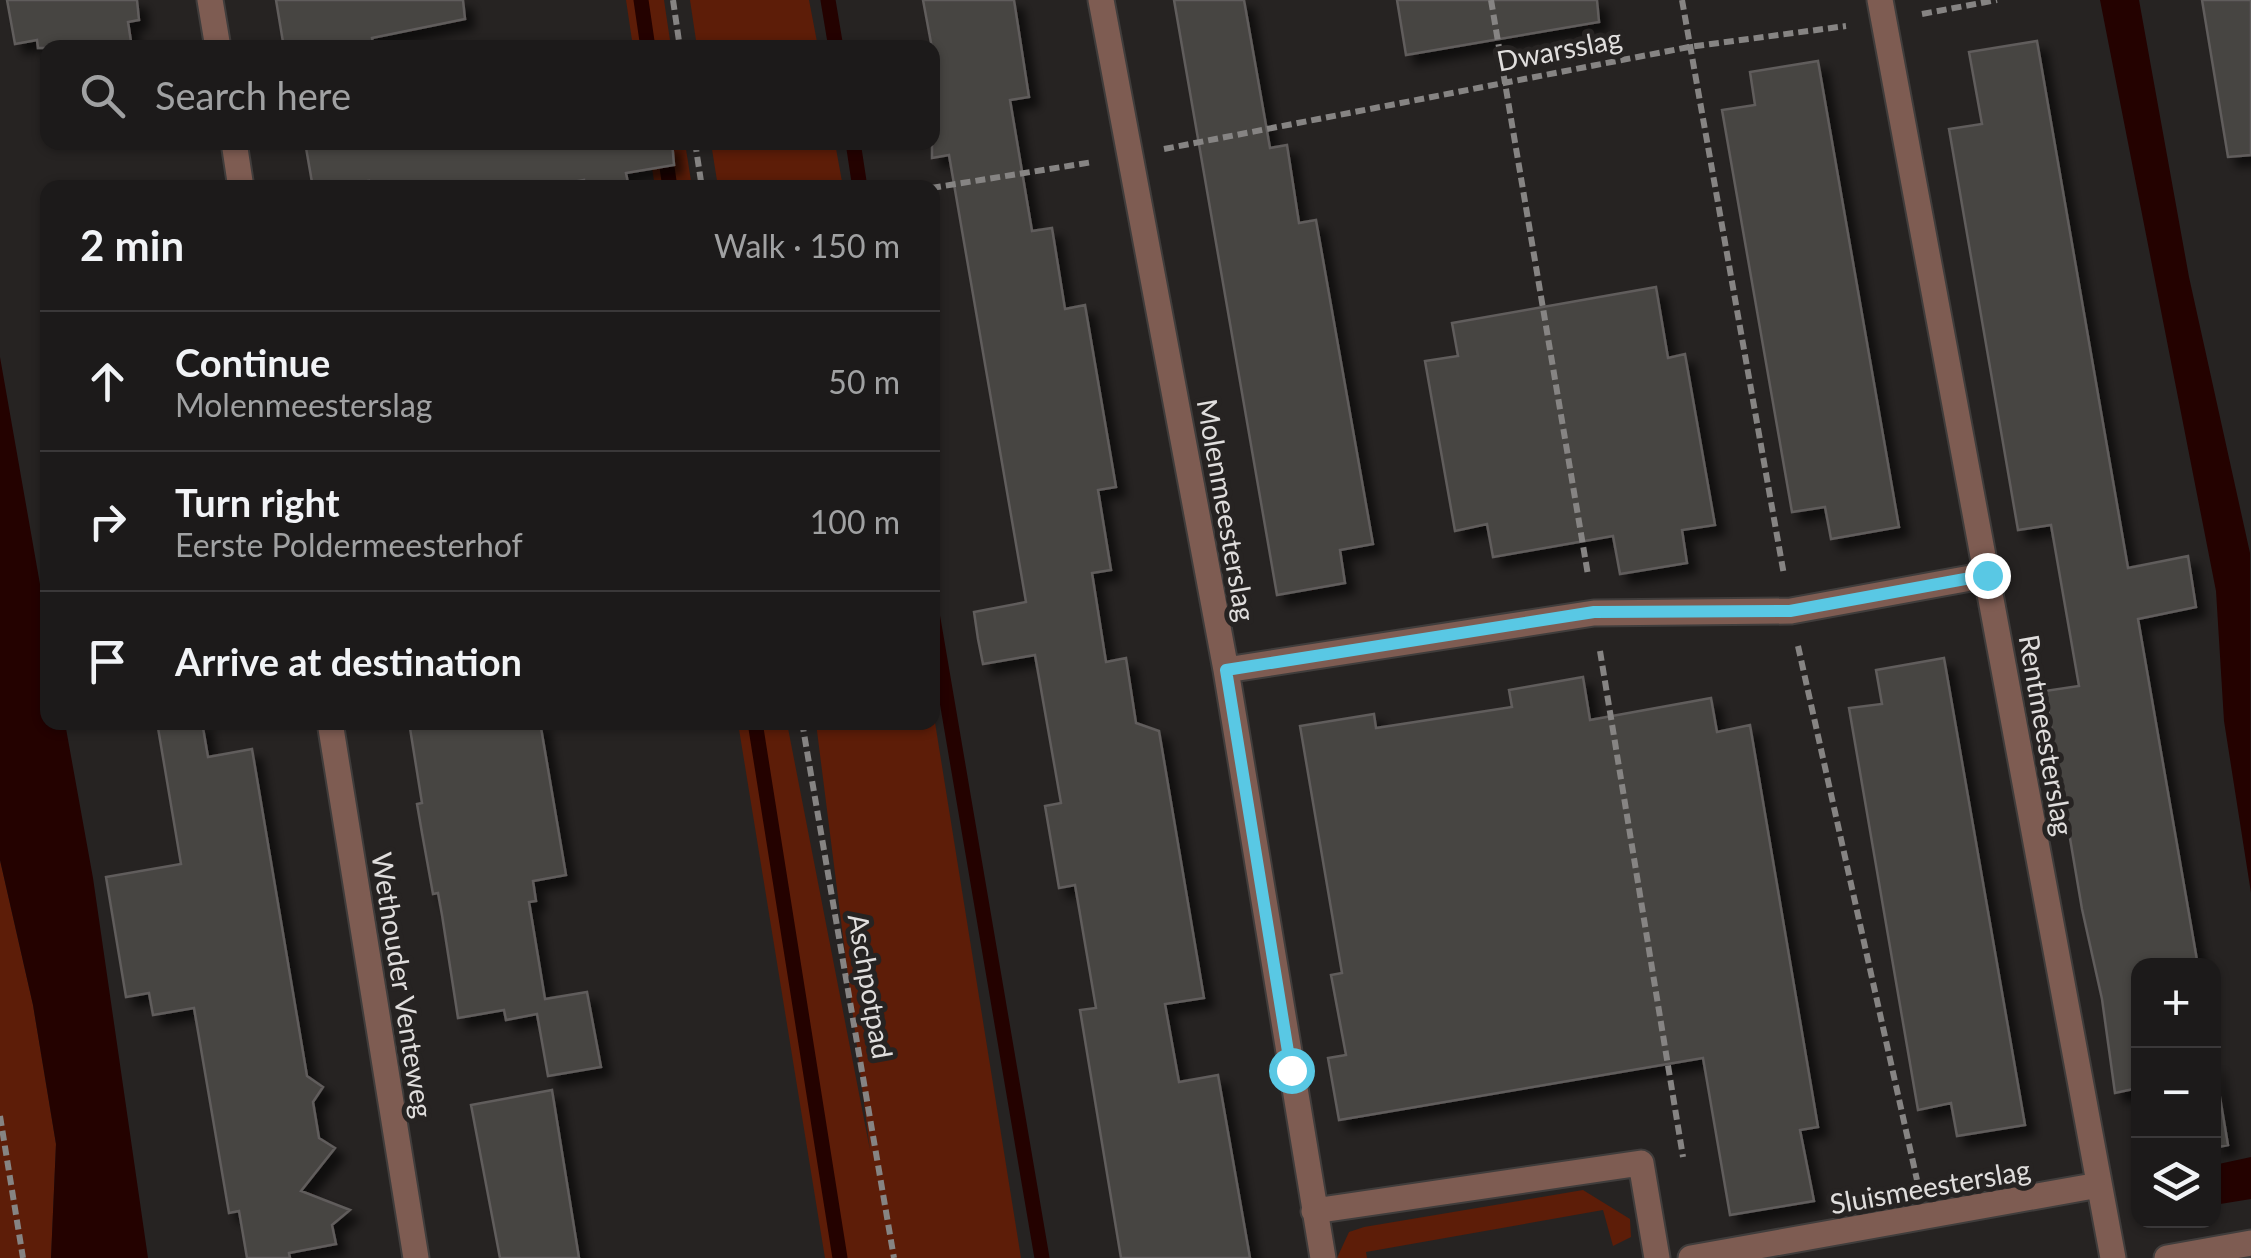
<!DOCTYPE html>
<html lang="en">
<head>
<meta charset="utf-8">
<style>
	:root { --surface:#1c1a1a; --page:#252323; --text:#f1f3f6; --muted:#a0a1a2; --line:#3a3839 }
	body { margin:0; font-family:Lato,sans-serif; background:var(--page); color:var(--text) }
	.controls { position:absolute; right:30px; bottom:30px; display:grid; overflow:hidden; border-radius:20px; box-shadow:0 2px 8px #0004 }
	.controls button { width:90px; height:90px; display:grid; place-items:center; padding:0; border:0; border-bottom:2px solid var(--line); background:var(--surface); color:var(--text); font:50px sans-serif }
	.stop { position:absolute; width:30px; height:30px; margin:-22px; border:8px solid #59c8e4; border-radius:50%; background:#fff }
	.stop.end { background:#59c8e4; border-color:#fff; box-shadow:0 2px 10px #0008 }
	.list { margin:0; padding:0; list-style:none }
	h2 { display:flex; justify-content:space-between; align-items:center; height:130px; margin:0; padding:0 40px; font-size:42px }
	h2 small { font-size:32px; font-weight:400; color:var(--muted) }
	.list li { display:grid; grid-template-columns:65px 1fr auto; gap:30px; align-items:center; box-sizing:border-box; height:140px; padding:0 40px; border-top:2px solid var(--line) }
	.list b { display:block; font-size:38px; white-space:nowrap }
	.list p { margin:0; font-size:32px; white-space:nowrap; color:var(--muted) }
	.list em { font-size:32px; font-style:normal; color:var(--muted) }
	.icon { flex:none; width:55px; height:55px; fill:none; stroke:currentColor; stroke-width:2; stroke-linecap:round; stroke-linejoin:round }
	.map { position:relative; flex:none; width:2251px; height:1258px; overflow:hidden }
	.search { position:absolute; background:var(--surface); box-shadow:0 2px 8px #0004; left:40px; top:40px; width:900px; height:110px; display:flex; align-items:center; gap:25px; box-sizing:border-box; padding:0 35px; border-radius:20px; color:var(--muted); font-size:38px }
	.panel { position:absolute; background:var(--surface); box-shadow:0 2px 8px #0004; left:40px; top:180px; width:900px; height:550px; border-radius:20px }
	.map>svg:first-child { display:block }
	.green { fill:#5d1d08 }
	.water { fill:#240200 }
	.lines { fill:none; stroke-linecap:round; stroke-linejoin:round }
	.stream { stroke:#240200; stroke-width:15 }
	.building { fill:#474443; stroke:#615d5c; stroke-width:2.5; filter:url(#shadow) }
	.minor-casing { stroke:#403d3c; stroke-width:29 }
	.path { stroke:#868483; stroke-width:6; stroke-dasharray:10 5; stroke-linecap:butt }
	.minor { stroke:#7e5c52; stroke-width:25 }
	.route { stroke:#59c8e4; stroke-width:12 }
	.labels { text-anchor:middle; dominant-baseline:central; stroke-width:10; stroke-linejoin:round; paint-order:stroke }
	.street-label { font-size:28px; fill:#e0dedd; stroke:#262322 }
</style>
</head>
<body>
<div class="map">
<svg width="2251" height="1258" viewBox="0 0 2251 1258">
	<defs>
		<filter id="shadow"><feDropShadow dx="9" dy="9" stdDeviation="5" flood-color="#0009"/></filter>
	</defs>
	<rect width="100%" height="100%" fill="#262322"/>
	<path class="green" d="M626,0H664L671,47H633Z
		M690,0H809L818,47H697Z
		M648,143H685L692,187H655Z
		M711,143H835L843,187H718Z
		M933,710L1021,1258H825L738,723H787L870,1150L816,723L932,722Z
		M0,860L33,1005L56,1144L51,1258H0Z
		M1583,1190L1630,1219L1631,1237L1613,1246L1603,1210L1366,1252L1367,1258H1337L1349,1232L1364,1227Z"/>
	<path class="water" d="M2100,0H2139L2189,277L2250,553L2251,893L2224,721L2216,591Z
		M0,357L47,624L48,722L65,723L93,878L148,1258H51L56,1144L33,1005L0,860Z
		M2251,1157V1199L2214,1205V1165Z"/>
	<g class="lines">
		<path class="stream" d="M641,0L648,48
			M828,0L836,48
			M853,142L860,188
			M664,146L670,188
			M932,613L1042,1258
			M755,722L840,1258"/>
	</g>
	<path class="building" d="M7,0H137L139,20L128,22L132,48H38L37,40L15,44Z
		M276,0H463L465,19L372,38L374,48H284Z
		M923,0H1014L1029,97L1010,100L1032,231L1052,228L1065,309L1085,305L1116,487L1098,490L1111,570L1092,573L1106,662L1126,658L1136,723L1159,731L1204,998L1165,1004L1179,1082L1218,1075L1250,1258H1121L1080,1010L1096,1008L1075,885L1059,888L1045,806L1061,803L1035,655L983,664L978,639L974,612L1026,602L949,155L932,158V48Z
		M1174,0H1244L1270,148L1287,145L1299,223L1316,220L1373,544L1340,550L1345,583L1277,595Z
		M1397,0H1597L1599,22L1406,55Z
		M2202,0H2251V155L2228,157Z
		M2037,41L2128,568L2188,556L2196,607L2138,619L2198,966H2138V1088L2115,1093L2102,999L2082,909L2045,691L2079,686L2051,525L2018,530L1949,129L1982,124L1969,52Z
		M1818,61L1899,527L1831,539L1825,507L1792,512L1722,110L1755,105L1750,72Z
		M305,142H672L674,165L626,173L629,188H585L584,180L540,188H370L369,181L313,188Z
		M1656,287L1668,358L1685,354L1715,525L1682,530L1687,563L1620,574L1613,536L1493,557L1487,524L1455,531L1425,361L1458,356L1452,323Z
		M1944,658L2025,1125L1957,1136L1951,1103L1918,1110L1849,708L1882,704L1876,670Z
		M1583,677L1590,720L1711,698L1717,732L1750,725L1818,1127L1800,1130L1814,1201L1730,1215L1703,1058L1339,1120L1328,1058L1346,1055L1331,975L1342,973L1300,726L1374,714L1376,728L1512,707L1509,690Z
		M157,722H202L208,757L252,749L307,1076L323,1087L313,1102L319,1138L335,1148L301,1191L350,1210L332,1225L336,1244L289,1253L290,1258H247L239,1211L229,1213L194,1008L153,1015L149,993L126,997L106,877L181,864Z
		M409,722H540L566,875L533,881L536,901L529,902L545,999L587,992L601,1067L548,1076L537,1014L506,1020L504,1010L458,1018L442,915L438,893L433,894L422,833L417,804L422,803Z
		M2214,1062L2228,1145L2214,1148Z
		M552,1090L579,1258H500L471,1105Z"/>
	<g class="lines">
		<g class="minor-casing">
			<path id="minor" d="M210,0L218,48
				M1101,0L1226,670L1323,1258
				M1880,0L2113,1258
				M234,142L241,188
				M1226,670L1594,613L1791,611L1987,575
				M330,722L416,1258
				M1314,1211L1641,1163L1657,1258
				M1691,1258L2099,1185
				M2167,1258L2251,1243"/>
		</g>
		<path class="path" d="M673,0L680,48
			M1491,0L1588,575
			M1682,0L1784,575
			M1922,14L1997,0
			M695,142L702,188
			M1164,149L1689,47L1846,26
			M931,188L1093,162
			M1798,646L1917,1180
			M1600,651L1683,1157
			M802,722L894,1258
			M0,1116L23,1258"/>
		<use href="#minor" class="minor"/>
	</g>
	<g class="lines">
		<path class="route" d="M1291,1070L1226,670L1594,612L1790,611L1987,575"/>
	</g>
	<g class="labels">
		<g class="street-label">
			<text transform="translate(1559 49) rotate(-11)">Dwarsslag</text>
			<text transform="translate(1227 510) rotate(80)">Molenmeesterslag</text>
			<text transform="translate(2047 735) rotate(80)">Rentmeesterslag</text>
			<text transform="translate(403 985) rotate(81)">Wethouder Venteweg</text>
			<text transform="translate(871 986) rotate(80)">Aschpotpad</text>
			<text transform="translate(1930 1186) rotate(-10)">Sluismeesterslag</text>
		</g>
	</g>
</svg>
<div class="controls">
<button>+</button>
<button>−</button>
<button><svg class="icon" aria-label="layers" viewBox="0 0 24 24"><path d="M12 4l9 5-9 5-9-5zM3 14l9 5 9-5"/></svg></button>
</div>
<div class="stop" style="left:1291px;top:1070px"></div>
<div class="stop end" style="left:1987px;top:575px"></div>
<div class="search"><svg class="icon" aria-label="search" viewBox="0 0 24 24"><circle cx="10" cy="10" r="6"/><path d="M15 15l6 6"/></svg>Search here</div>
<section class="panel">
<h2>2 min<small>Walk · 150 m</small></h2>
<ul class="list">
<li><svg class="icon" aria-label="ahead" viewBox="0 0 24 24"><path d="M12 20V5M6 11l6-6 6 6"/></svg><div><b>Continue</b><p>Molenmeesterslag</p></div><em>50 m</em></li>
<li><svg class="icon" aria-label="right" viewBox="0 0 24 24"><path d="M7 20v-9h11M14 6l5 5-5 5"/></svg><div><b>Turn right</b><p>Eerste Poldermeesterhof</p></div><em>100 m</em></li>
<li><svg class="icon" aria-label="arrive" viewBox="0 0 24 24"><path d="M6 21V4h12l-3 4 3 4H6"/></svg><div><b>Arrive at destination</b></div></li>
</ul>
</section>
</div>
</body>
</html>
